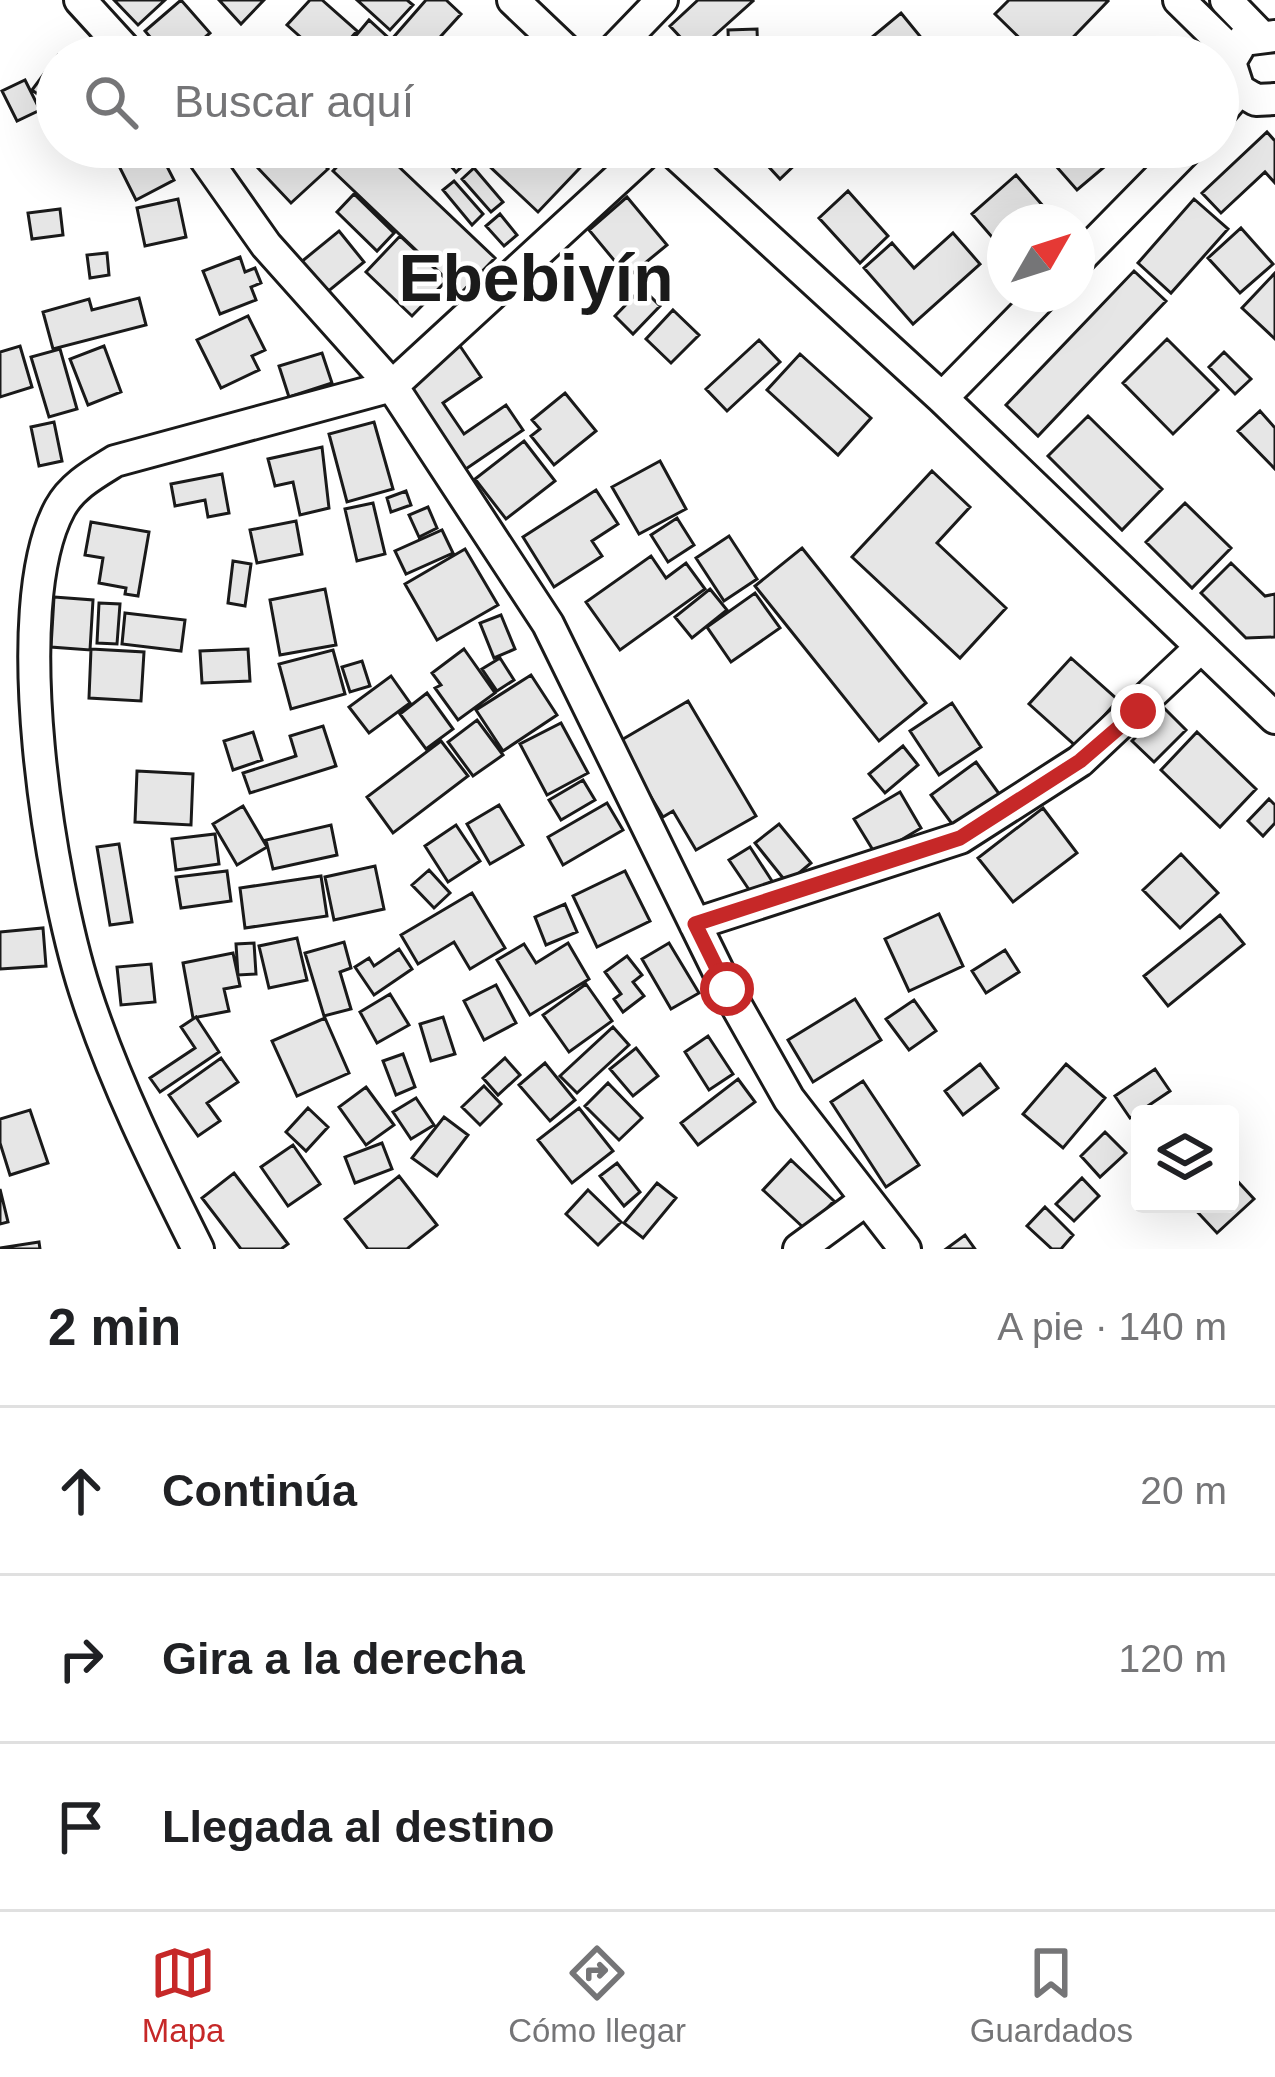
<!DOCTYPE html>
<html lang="es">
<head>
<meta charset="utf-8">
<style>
	:root { --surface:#fff; --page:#f6f6f6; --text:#202124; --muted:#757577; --line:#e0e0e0; --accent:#c62828 }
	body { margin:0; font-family:Arial,sans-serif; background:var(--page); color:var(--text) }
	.controls { position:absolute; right:36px; bottom:36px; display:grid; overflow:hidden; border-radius:12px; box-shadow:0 12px 48px #0002 }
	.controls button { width:108px; height:108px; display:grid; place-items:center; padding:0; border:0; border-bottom:3px solid var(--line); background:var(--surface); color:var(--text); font:60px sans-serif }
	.compass { position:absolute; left:987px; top:204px; width:108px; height:108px; border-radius:50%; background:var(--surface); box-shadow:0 12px 48px #0002; rotate:51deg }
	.stop { position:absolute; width:36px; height:36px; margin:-27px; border:9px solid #c62828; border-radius:50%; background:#fff }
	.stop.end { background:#c62828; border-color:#fff; box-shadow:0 3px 12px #0008 }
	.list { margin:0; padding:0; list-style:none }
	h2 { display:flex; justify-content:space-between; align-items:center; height:156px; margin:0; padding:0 48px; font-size:51px }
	h2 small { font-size:39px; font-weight:400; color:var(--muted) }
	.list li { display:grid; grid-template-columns:78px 1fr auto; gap:36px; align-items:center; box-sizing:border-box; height:168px; padding:0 48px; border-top:3px solid var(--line) }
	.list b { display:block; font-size:45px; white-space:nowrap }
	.list em { font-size:39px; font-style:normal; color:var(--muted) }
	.icon { flex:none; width:66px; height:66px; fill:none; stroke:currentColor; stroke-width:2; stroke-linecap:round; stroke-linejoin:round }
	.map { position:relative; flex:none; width:1275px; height:1249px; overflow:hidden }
	.search { position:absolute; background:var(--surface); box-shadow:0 12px 48px #0002; left:36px; right:36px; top:36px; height:132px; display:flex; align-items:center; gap:30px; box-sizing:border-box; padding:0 42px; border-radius:66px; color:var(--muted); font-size:45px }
	.sheet { height:660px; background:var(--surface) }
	nav { display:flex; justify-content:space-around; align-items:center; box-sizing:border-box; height:168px; border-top:3px solid var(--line); background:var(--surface); font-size:33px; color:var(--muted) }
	nav a { display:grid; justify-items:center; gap:6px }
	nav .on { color:var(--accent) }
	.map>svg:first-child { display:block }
	.building { fill:#e6e6e6; stroke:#1a1a1a; stroke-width:3 }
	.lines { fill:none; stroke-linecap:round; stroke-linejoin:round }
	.minor-casing { stroke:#1a1a1a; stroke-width:36 }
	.minor { stroke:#fff; stroke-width:30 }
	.route { stroke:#c62828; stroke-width:15 }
	.labels { text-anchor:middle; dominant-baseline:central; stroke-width:9; stroke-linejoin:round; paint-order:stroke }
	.town-label { font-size:66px; font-weight:bold; fill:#1a1a1a; stroke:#fff }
</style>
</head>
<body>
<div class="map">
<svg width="1275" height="1249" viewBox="0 0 1275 1249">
	<rect width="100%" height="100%" fill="#fff"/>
	<path class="building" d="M114,0H165L138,25Z
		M181,0L210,33L190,50L196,57H167L145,31Z
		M219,0H264L241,24Z
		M310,0H322L357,31L334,57H323L287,25Z
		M357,0H407L413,5L390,30Z
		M426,0H446L461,14L422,57H373L353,39L369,20L391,40Z
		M698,0H752L753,1L695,53L670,26Z
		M1009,0H1107L1108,1L1054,57H1039L995,14Z
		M901,13L932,51L947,39L956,51L948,57H887L871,38Z
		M757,29L758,57H729L728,30Z
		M852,42L865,57H836Z
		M783,45L784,57H764V46Z
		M726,53V57H684V54Z
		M58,55L61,57L57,109L32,90Z
		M25,80L40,110L17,121L2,91Z
		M1267,132L1275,141V183L1265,172L1221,213L1202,193Z
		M147,147H157L174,180L136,200L117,162Z
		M277,147H308L328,169L291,203L256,166Z
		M355,147H378L495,258L461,293L333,171Z
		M443,147H457L469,160L456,172L438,151Z
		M469,147H592L596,151L538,212Z
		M762,147H791L802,158L780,179L756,153Z
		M1060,147H1108L1116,157L1077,190L1048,157Z
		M474,168L503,202L491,212L462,179Z
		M1016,175L1051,215L1042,222H1005V252L972,214Z
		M454,181L483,214L472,225L443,190Z
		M848,191L888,236L860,263L819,218Z
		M354,194L394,233L377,251L337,212Z
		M627,197L667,245L628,277L589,230Z
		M178,199L186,237L145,246L137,208Z
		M1194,199L1228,229L1171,293L1138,263Z
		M60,209L63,235L32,239L28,213Z
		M500,214L517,235L504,246L486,226Z
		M1241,228L1273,264L1240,293L1208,258Z
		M339,231L364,262L320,298L295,267Z
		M953,233L980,264L913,324L864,268L892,243L914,268Z
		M400,236L447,280L412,316L366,272Z
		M107,253L109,275L90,278L87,255Z
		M240,257L245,272L255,268L261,283L251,287L256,300L220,314L203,271Z
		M1134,271L1166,301L1038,436L1006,405Z
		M1275,273V339L1242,308Z
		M642,288L660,306L633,334L615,316Z
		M139,298L146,325L53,349L43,312L89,299L92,310Z
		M673,310L699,335L671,363L646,339Z
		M248,316L265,350L252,356L259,370L221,388L197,340Z
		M1167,339L1218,390L1173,434L1123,383Z
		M759,340L780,362L727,411L706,389Z
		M20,346L32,387L0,397V352Z
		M104,346L121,392L88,405L70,359Z
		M460,346L481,377L443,403L464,434L506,405L523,430L460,473L401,386Z
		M60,349L77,409L49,417L31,357Z
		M1224,352L1251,379L1235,394L1209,367Z
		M322,353L332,383L289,397L279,366Z
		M800,354L871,418L838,455L767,390Z
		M565,393L596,431L554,465L531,436L540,429L532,420Z
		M1260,411L1275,428V469L1238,431Z
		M1088,416L1162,489L1122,530L1048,456Z
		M54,422L62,461L39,466L31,427Z
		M374,422L393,489L347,502L329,434Z
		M524,441L555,481L506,519L475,479Z
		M322,447L329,508L300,515L293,482L275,486L268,459Z
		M660,461L686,509L639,534L612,487Z
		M932,471L970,507L937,543L1006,608L960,658L852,557Z
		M222,474L229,513L208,517L205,500L175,506L171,484Z
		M596,490L618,524L592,541L602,556L554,587L523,537Z
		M406,491L411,505L391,512L387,498Z
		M373,503L385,554L357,561L345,509Z
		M1185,503L1231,548L1192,588L1146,542Z
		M428,507L437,528L419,537L409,515Z
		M677,518L694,545L668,562L651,535Z
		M296,521L302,554L257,563L250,530Z
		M91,522L149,532L138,596L125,594L126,588L99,583L103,558L85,555Z
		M442,530L453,553L406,574L395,551Z
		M729,536L757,579L724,601L696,558Z
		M802,548L926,703L879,741L755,586Z
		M465,549L498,605L437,640L405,584Z
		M651,556L666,578L686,563L705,589L620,650L586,602Z
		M233,561L251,564L245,606L228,603Z
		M1231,563L1265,596L1275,594V637L1246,638L1201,593Z
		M325,589L336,645L280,655L270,600Z
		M710,589L727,610L692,638L675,617Z
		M755,593L780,628L731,662L707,627Z
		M54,597L93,600L90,650L51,647Z
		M99,603L120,604L117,644L97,643Z
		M125,613L185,620L181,651L122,644Z
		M501,615L515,649L494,658L480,623Z
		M91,649L144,652L141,701L89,698Z
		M248,649L250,681L202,683L200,651Z
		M464,649L495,693L458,720L435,688L441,685L432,673Z
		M333,650L345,694L291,709L279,664Z
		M500,658L514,680L497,691L482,669Z
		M1071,658L1118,700L1077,747L1029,704Z
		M362,661L370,686L350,692L342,667Z
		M531,675L557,715L503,751L476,710Z
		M391,676L410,703L369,733L349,707Z
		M427,693L453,729L426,749L400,714Z
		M688,701L756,816L696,850L673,811L663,817L618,742Z
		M952,703L981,747L939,775L910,731Z
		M1164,708L1186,730L1154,762L1132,741Z
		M477,720L503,755L473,776L448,742Z
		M561,723L588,773L547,795L520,744Z
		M323,726L336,766L250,793L243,773L296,756L290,736Z
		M253,732L262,760L233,770L224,741Z
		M1197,732L1256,789L1220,827L1161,770Z
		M441,741L468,776L393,833L367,797Z
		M903,746L918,765L885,793L869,774Z
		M976,762L1000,795L955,828L931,795Z
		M137,771L193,774L191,825L135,822Z
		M583,780L595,800L561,820L549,800Z
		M900,792L921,828L876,855L854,819Z
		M1269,799L1275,805V823L1263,836L1248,821Z
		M607,803L623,830L563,865L548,837Z
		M499,805L523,845L490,864L467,824Z
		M243,806L267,847L237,865L213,824Z
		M1043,808L1077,853L1013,902L978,858Z
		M779,824L811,863L787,883L755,843Z
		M331,825L337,855L273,869L266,840Z
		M456,825L480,861L448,882L425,846Z
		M215,834L219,864L176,870L172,839Z
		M119,844L132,922L110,925L97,847Z
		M750,847L772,881L752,894L729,860Z
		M1181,854L1218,893L1180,928L1143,890Z
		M375,866L384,909L334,920L325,877Z
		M429,870L450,893L434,908L412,885Z
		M227,871L231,901L181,908L176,877Z
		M625,871L650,921L597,947L573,896Z
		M321,876L327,916L245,928L240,888Z
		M472,893L505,948L470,969L454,942L418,964L401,935Z
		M565,904L577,932L546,945L535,917Z
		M939,914L963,966L909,991L885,939Z
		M1220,915L1244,944L1168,1006L1144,976Z
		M43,928L46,966L0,969V932Z
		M297,938L307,980L269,988L259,946Z
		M344,942L351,968L340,972L351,1009L324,1016L305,953Z
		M254,943L256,974L238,975L236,944Z
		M568,943L589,979L530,1015L497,960L524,944L536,963Z
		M669,943L699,993L671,1009L642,959Z
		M399,949L412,969L374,995L355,967L369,958L374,966Z
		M1005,950L1019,972L986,993L972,971Z
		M233,953L240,986L224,989L229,1011L193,1018L183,963Z
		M627,956L642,975L633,982L644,996L623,1012L614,999L621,994L605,972Z
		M151,964L155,1002L121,1005L117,967Z
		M586,984L612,1021L569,1052L543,1015Z
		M496,985L516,1023L484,1040L464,1001Z
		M390,994L409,1025L377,1043L360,1012Z
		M855,999L881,1040L813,1082L788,1040Z
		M914,1000L936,1031L909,1050L886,1019Z
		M196,1017L219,1052L160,1092L150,1078L195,1048L181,1027Z
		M443,1017L455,1054L431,1061L420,1024Z
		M325,1018L349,1073L297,1096L272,1041Z
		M613,1027L629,1045L577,1093L560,1076Z
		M708,1036L733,1074L709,1090L685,1052Z
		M636,1048L658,1076L633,1096L610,1069Z
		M403,1054L415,1087L396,1095L383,1061Z
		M221,1058L238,1082L207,1103L220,1121L198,1136L169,1095Z
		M505,1058L520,1075L498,1095L483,1078Z
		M545,1063L575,1100L550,1121L519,1085Z
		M980,1064L998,1088L963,1115L945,1091Z
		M1066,1064L1105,1098L1063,1148L1023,1114Z
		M1155,1069L1170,1091L1130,1118L1115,1096Z
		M738,1079L755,1102L698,1145L681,1123Z
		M863,1081L919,1165L886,1187L831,1102Z
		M608,1083L642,1118L619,1140L585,1106Z
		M484,1086L501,1104L480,1125L462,1107Z
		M366,1087L394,1125L366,1145L339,1107Z
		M416,1098L434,1125L411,1139L393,1112Z
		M308,1108L328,1127L306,1151L286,1132Z
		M579,1108L613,1151L572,1183L538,1140Z
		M30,1110L48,1163L10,1175L0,1143V1119Z
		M444,1117L468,1135L437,1176L412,1158Z
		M1105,1132L1126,1153L1100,1177L1081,1156Z
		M382,1143L392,1169L355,1183L345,1157Z
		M293,1145L320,1184L288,1206L261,1167Z
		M791,1160L834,1201L806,1230L763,1190Z
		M617,1163L640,1192L624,1206L600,1176Z
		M234,1173L288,1244L281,1249H241L202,1198Z
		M1230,1173L1254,1199L1217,1233L1190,1204H1230Z
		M399,1176L437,1225L407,1249H368L345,1219Z
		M1082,1178L1099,1196L1074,1221L1056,1204Z
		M657,1183L676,1198L643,1238L624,1223Z
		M0,1189L8,1222L0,1224Z
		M588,1190L621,1222L598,1245L566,1214Z
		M1045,1207L1073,1235L1061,1249H1052L1027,1226Z
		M965,1235L975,1249H946Z
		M39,1242L40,1249H0V1248Z"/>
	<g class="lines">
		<g class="minor-casing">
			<path id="minor" d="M80,0L132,57
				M513,0L573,57
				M1179,0L1233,53
				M1226,0L1259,34
				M1275,36L1243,40L1230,62L1239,90L1256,100L1275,99
				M607,57L662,0
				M1218,115L1239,90
				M197,147L266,245L392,386L548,624L727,989L789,1099L905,1249
				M668,147L942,398L1275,718
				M1077,261L1189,147
				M942,398L1044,294
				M695,924L960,838L1080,761L1201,647
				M198,1249C156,1165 114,1081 85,991C50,882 5,609 60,508C72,486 94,474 115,461L392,386L652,147
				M799,1249L866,1200"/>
		</g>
		<use href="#minor" class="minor"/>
	</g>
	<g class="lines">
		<path class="route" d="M727,989L695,924L960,838L1080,761L1138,711"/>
	</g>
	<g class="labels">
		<g class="town-label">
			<text x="536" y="278">Ebebiyín</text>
		</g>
	</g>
</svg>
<div class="controls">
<button><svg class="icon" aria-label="layers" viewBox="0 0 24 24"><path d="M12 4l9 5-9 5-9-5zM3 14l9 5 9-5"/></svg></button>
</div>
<svg class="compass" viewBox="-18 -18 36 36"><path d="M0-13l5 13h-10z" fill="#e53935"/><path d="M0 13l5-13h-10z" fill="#757577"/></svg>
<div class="stop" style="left:727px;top:989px"></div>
<div class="stop end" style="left:1138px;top:711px"></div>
<div class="search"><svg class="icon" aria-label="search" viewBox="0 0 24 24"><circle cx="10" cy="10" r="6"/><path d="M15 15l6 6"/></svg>Buscar aquí</div>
</div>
<section class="sheet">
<h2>2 min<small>A pie · 140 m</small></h2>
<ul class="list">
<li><svg class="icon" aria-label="ahead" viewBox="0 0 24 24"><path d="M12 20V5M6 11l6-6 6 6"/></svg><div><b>Continúa</b></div><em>20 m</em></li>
<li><svg class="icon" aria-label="right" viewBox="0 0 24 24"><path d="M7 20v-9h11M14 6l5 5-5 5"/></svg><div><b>Gira a la derecha</b></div><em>120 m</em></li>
<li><svg class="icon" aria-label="arrive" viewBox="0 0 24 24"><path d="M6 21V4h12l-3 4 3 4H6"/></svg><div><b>Llegada al destino</b></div></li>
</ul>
</section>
<nav>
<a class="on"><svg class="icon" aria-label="map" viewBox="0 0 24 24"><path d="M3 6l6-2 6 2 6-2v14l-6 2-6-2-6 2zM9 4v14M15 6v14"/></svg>Mapa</a>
<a><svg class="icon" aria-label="directions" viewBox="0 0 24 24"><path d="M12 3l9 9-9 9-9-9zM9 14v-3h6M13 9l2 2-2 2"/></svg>Cómo llegar</a>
<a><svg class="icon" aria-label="saved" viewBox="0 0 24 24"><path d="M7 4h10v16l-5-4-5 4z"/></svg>Guardados</a>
</nav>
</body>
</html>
